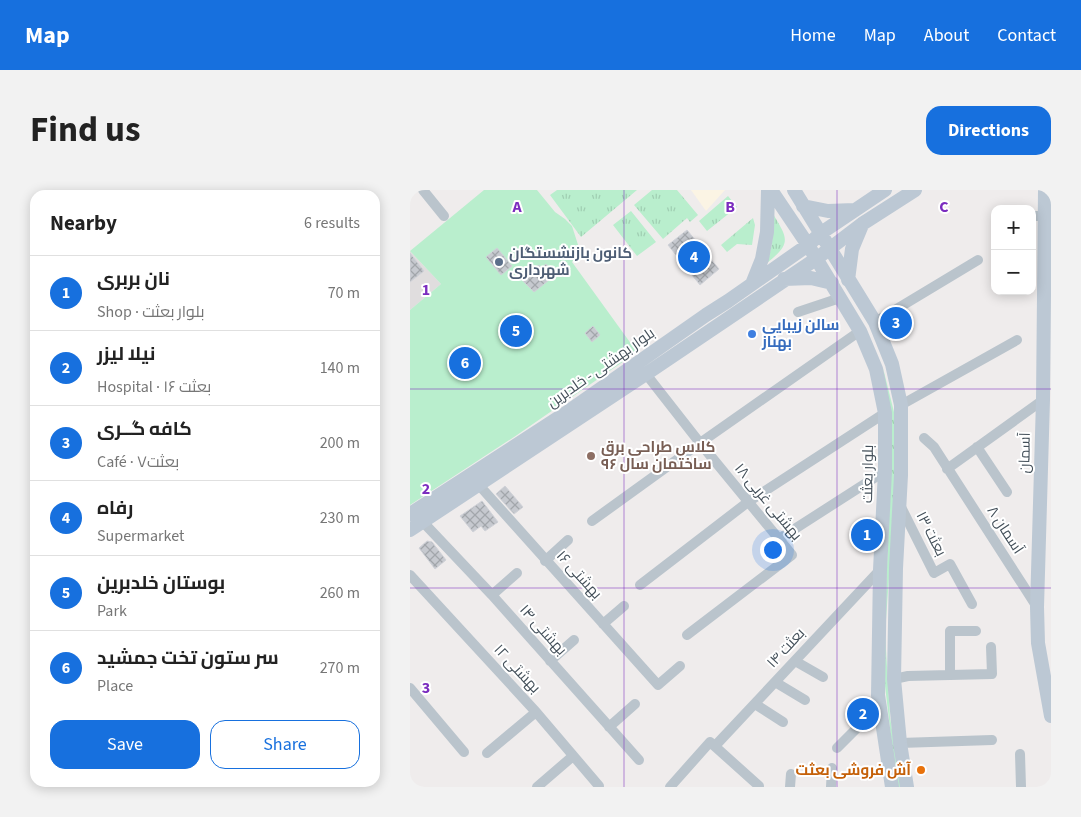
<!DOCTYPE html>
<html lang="en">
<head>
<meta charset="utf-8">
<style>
	:root { --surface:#fff; --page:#f2f2f2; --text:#222; --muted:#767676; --line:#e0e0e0; --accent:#1770de }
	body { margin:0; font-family:"Source Sans 3",Cairo,sans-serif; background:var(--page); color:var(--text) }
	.controls { position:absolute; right:15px; top:15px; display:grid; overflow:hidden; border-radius:10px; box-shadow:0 2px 12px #0003 }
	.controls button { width:45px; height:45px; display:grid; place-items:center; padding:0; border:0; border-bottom:1px solid var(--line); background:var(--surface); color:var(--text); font:25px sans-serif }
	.you { position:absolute; left:362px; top:359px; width:18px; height:18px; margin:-12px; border:4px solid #fff; border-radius:50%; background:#1a73e8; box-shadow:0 0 0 8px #1a73e833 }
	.badge { display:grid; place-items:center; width:32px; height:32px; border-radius:50%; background:var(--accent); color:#fff; font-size:16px; font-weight:700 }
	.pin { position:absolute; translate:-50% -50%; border:2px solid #fff; box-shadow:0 1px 5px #0006 }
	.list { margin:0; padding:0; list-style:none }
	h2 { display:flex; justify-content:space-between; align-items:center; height:65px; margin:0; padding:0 20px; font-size:21px }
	h2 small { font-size:16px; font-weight:400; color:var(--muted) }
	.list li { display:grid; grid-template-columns:32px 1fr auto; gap:15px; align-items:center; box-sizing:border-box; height:75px; padding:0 20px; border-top:1px solid var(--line) }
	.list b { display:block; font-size:19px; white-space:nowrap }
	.list p { margin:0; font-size:16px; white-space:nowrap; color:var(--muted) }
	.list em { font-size:16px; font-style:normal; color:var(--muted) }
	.actions { display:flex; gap:10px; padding:15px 20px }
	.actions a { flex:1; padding:11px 0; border:1px solid var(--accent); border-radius:15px; text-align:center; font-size:18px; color:var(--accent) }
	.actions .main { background:var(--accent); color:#fff }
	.map { position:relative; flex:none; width:641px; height:597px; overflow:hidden; border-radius:15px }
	header { display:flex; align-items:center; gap:30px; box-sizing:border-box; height:70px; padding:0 25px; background:var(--accent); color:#fff }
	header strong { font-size:24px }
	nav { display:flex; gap:28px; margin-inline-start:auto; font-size:18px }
	.intro { display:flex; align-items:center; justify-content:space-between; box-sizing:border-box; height:120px; padding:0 30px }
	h1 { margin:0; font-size:35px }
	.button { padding:12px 22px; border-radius:15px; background:var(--accent); color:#fff; font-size:18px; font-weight:700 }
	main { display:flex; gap:30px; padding:0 30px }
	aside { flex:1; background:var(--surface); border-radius:15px; box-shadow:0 2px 12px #0003 }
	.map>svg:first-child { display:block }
	.commercial { fill:#fbf4e4 }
	.education { fill:#e0ddde }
	.grass { fill:url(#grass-tufts) }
	.park { fill:#b9eecd }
	.building { fill:url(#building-cross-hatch); stroke:#d0d2d8 }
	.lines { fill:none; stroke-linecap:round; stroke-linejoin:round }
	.street { stroke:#bac4cc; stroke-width:10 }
	.secondary { stroke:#bcc8d4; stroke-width:14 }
	.grid { fill:none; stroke:#7b2cbf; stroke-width:1; stroke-opacity:0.55 }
	.service-dot { fill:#5c6f8a; stroke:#fff; stroke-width:2 }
	.shop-dot { fill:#3f7fe0; stroke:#fff; stroke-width:2 }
	.education-dot { fill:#8d6e63; stroke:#fff; stroke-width:2 }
	.food-dot { fill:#e8710a; stroke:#fff; stroke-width:2 }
	.labels { text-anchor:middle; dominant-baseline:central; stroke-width:4; stroke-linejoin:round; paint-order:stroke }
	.service-label { font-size:15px; font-weight:bold; fill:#4e5e75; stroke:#fff; text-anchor:start }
	.shop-label { font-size:15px; font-weight:bold; fill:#366cbe; stroke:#fff; text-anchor:start }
	.street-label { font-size:15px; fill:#44505a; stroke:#fff }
	.education-label { font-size:15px; font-weight:bold; fill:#785e54; stroke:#fff; text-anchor:start }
	.food-label { font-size:15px; font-weight:bold; fill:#c56008; stroke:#fff; text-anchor:end }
	.grid-label { font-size:16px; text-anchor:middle; font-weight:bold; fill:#7b2cbf; stroke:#fff; stroke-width:4; stroke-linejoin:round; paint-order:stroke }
</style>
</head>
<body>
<header>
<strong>Map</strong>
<nav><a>Home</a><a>Map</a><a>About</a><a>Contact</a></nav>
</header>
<div class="intro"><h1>Find us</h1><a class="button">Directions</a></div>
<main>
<aside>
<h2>Nearby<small>6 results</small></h2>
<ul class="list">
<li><span class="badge">1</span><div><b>نان بربری</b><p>Shop · بلوار بعثت</p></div><em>70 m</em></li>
<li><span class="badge">2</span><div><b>نیلا لیزر</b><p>Hospital · بعثت ۱۶</p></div><em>140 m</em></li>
<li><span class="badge">3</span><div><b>کافه گــری</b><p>Café · بعثت۷</p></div><em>200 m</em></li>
<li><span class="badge">4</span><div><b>رفاه</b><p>Supermarket</p></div><em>230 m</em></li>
<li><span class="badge">5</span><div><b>بوستان خلدبرین</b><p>Park</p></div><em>260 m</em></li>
<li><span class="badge">6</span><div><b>سر ستون تخت جمشید</b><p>Place</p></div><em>270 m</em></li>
</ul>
<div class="actions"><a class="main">Save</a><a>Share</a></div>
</aside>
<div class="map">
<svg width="641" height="597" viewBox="0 0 641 597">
	<defs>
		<pattern id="grass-tufts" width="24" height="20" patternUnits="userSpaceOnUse" patternTransform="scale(1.25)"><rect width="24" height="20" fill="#b9eecd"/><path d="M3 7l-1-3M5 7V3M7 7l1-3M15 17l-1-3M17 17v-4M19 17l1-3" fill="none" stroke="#a0ceb2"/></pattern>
		<pattern id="building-cross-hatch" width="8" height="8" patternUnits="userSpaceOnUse" patternTransform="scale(1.25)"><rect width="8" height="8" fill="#c6c9cf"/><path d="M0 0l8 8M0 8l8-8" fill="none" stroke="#a2a6ab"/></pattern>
	</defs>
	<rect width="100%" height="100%" fill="#efecec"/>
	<path class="commercial" d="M281,0H315L296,21Z"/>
	<path class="education" d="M0,61L31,94L0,120Z"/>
	<path class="grass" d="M147,0H227L171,47L140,5Z
		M242,0H267L288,25L280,32L277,28L253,49L224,15Z
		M318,6L327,17L297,41L289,31Z
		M221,21L246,52L227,66L203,35Z
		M362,22C377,48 383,52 357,73C363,55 364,40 362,22Z
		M343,28L345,35L342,55L327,54L317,62L311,55Z
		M473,178L486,230L484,319L475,443L480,527L491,597H487L473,479L482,250Z"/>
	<path class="park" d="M74,0H127L145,22L155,29L162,36L170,61L162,72L227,162L107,245L0,315V120L31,94L0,61Z"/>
	<path class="building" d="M277,40L309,79L290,95L258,55Z
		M87,58L102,76L91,85L76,67Z
		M0,63L14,81L0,92Z
		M136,74L142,82L136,86L139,90L124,102L111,89L129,75L131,78Z
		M183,136L190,145L182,152L175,143Z
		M95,296L113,317L104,324L86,304Z
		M72,311L88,332L75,341L71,336L63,342L50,326Z
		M17,351L22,352L36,370L25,379L9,358Z"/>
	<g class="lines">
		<path class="street" d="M13,0L34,26
			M622,26H635
			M388,122L430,108
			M465,132L568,70
			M236,184L290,253L382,365L277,445
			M491,215L607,150
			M514,248L524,257L627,417
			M567,257L597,302
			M537,279L633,210
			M68,294L248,495L270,476
			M490,315L524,383L540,374L562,414
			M12,331L82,405L229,570
			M182,331L290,253L450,141
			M369,349L475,281
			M135,371L158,350
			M0,385L126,522L189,596
			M230,395L338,312L475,223
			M82,405L107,383
			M193,434L214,416
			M140,471L164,450
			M385,471L413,487
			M540,485V441H566
			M484,489L498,486L582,484L581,457
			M365,492L395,510
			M0,498L54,562
			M345,514L373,532
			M199,537L225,514
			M490,553L582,550
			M305,556L470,380
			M427,558L469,516
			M77,563L126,522
			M610,564L611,597
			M127,597L163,566
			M260,597L300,552L349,596
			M380,597L381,584
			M421,597L422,578"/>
		<path class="secondary" d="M361,0L398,55L450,141L466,179L475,223V281L470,380L468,505L482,597
			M384,0L465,132L482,174L491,215V285L486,378L484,489L490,553L497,597
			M635,0L633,210L627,417L628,453L641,526
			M393,16L418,21L444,20
			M374,89L401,88L422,93
			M438,90L442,59L452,35
			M342,94L352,69L357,42L358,0
			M0,324L156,223L296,125L318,111L398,55L411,43L475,0
			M0,340L236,184L406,69L452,34L505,0"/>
	</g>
	<path class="grid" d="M214,0V597M427,0V597M0,199H641M0,398H641"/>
	<circle class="service-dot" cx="89" cy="72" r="5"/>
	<circle class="shop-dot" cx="342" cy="144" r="5"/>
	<circle class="education-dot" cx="181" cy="266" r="5"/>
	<circle class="food-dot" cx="511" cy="580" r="5"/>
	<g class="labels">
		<g class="service-label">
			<text x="99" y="63">کانون بازنشستگان<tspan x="99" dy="17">شهرداری</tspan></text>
		</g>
		<g class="shop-label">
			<text x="352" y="135">سالن زیبایی<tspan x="352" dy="17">بهناز</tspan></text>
		</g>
		<g class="street-label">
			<text transform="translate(191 178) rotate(-35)">بلوار بهشتی - خلدبرین</text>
			<text transform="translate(615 263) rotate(-89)">آسمان</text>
			<text transform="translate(458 284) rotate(-89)">بلوار بعثت</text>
			<text transform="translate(358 312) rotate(50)">بهشتی غربی ۱۸</text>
			<text transform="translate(595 340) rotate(57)">۸ آسمان</text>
			<text transform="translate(521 344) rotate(63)">۱۳ بعثت</text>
			<text transform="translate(169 385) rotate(48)">۱۶ بهشتی</text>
			<text transform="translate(133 440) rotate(48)">۱۴ بهشتی</text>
			<text transform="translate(376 458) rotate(-47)">بعثت ۱۴</text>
			<text transform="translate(107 479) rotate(47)">۱۲ بهشتی</text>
		</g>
		<g class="education-label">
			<text x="191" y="257">کلاس طراحی برق<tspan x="191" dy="17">ساختمان سال ۹۶</tspan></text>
		</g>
		<g class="food-label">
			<text x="501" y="580">آش فروشی بعثت</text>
		</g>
	</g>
	<g class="grid-label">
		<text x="107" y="22">A</text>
		<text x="320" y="22">B</text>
		<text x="534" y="22">C</text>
		<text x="16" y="105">1</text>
		<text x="16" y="304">2</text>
		<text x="16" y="503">3</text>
	</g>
</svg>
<div class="controls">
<button>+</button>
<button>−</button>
</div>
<div class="you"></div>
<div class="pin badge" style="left:457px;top:345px">1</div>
<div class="pin badge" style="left:453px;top:524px">2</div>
<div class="pin badge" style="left:486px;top:133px">3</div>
<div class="pin badge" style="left:284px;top:67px">4</div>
<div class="pin badge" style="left:106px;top:141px">5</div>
<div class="pin badge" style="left:55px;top:173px">6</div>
</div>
</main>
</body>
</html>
